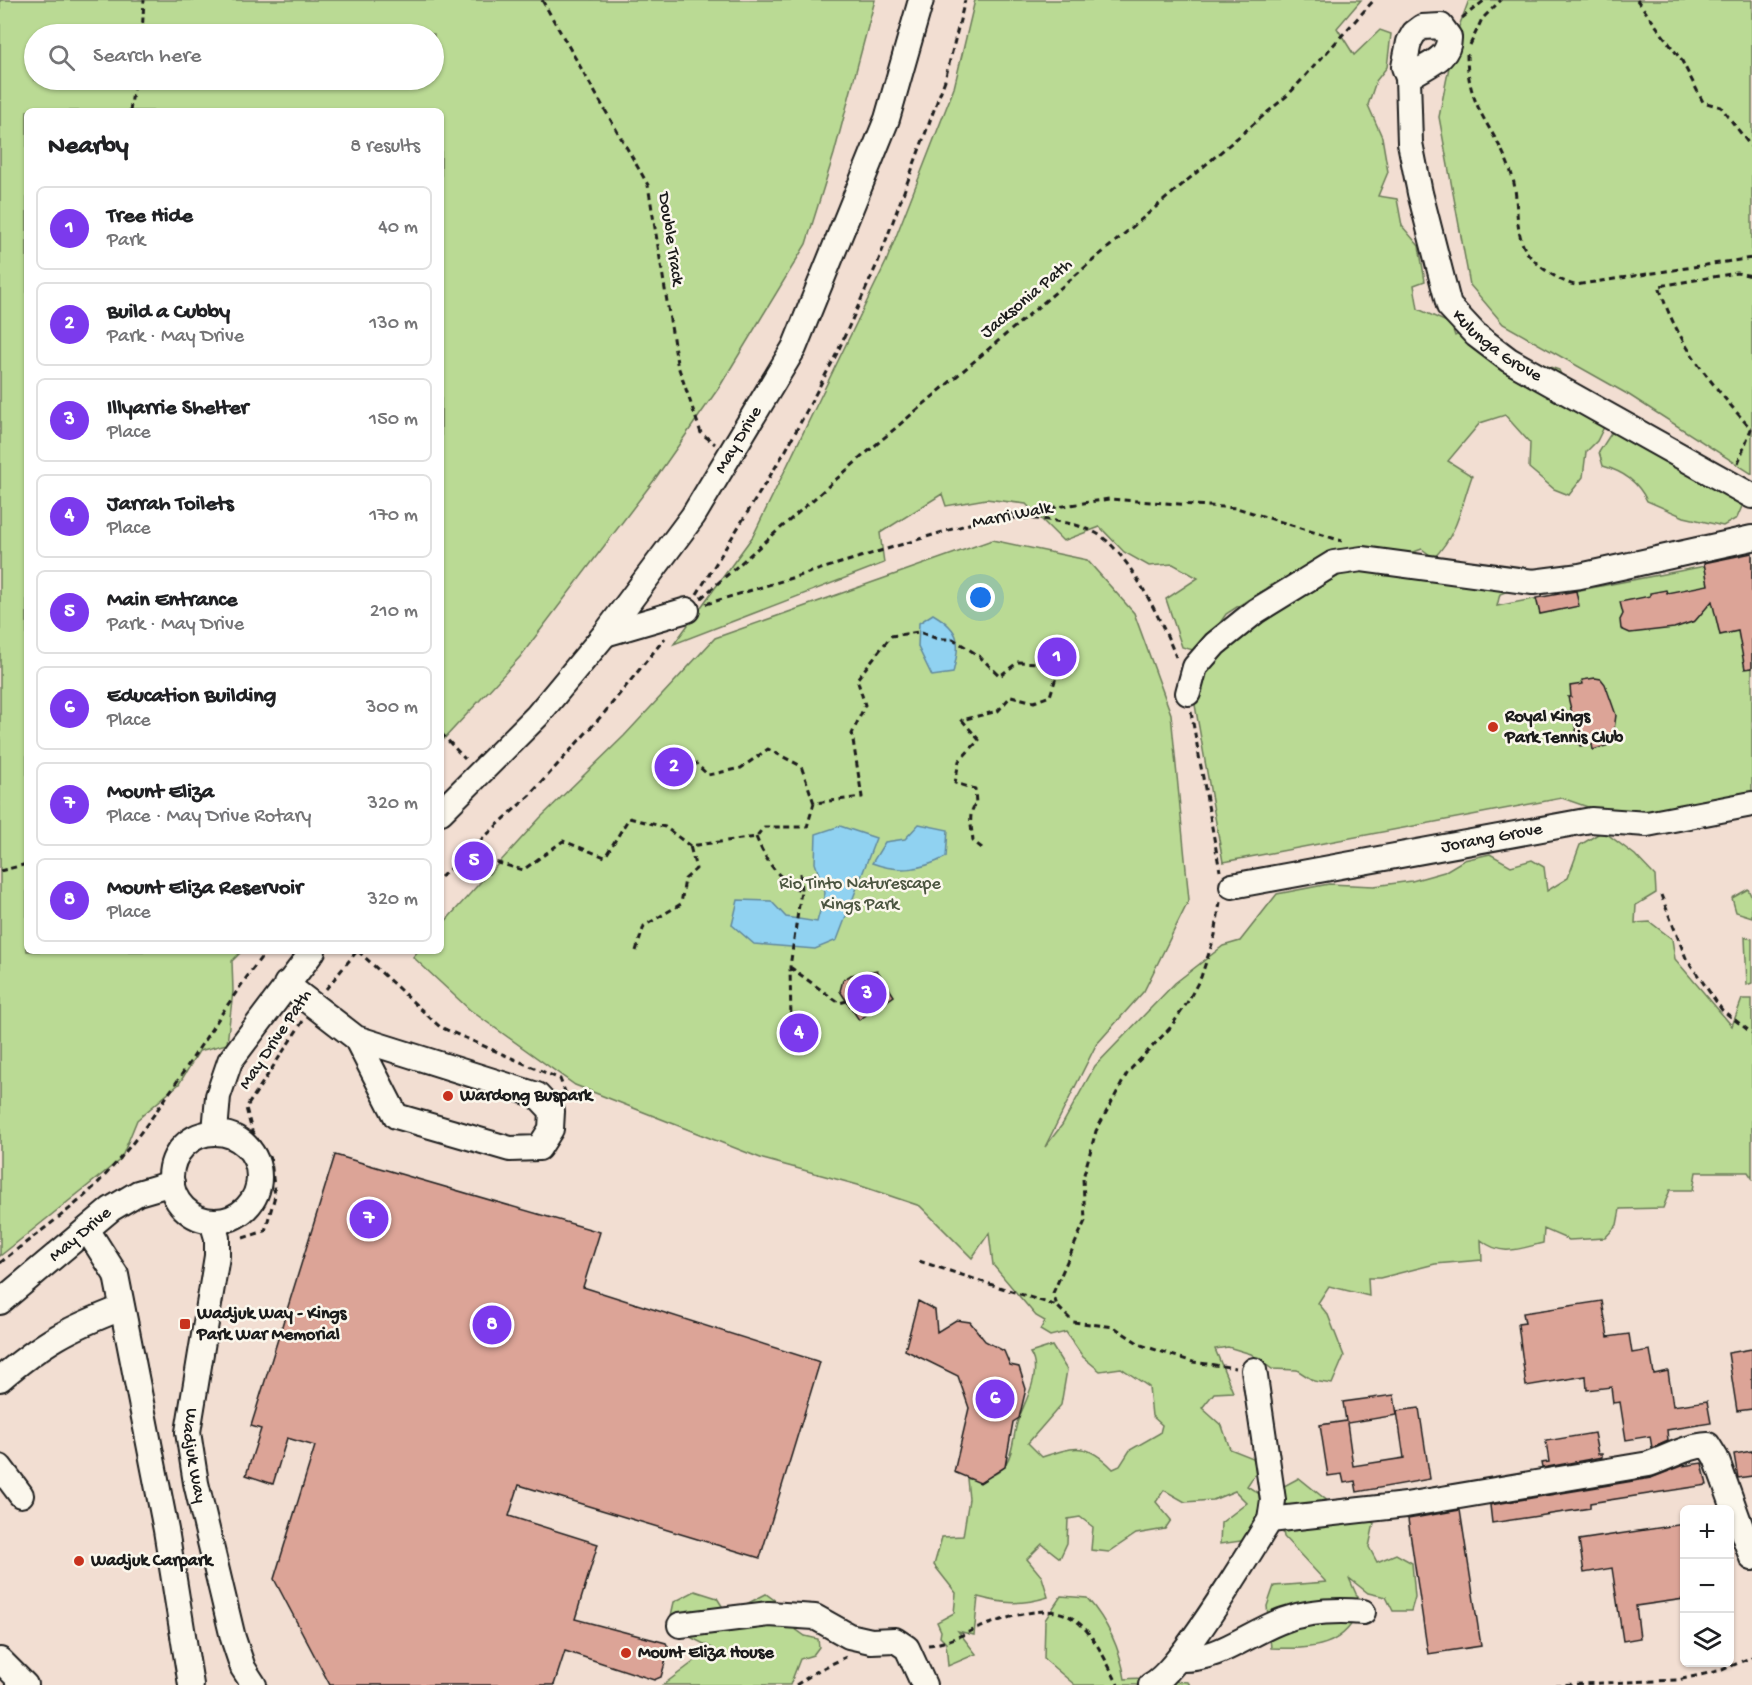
<!DOCTYPE html>
<html lang="en">
<head>
<meta charset="utf-8">
<style>
	:root { --surface:#fff; --page:#f2f2f2; --text:#202124; --muted:#757577; --line:#e0e0e0; --accent:#7c3aed }
	body { margin:0; font-family:"Gochi Hand",sans-serif; background:var(--page); color:var(--text) }
	.controls { position:absolute; right:18px; bottom:18px; display:grid; overflow:hidden; border-radius:9px; box-shadow:0 2px 4px #0004 }
	.controls button { width:54px; height:54px; display:grid; place-items:center; padding:0; border:0; border-bottom:2px solid var(--line); background:var(--surface); color:var(--text); font:30px sans-serif }
	.you { position:absolute; left:981px; top:598px; width:21px; height:21px; margin:-15px; border:4px solid #fff; border-radius:50%; background:#1a73e8; box-shadow:0 0 0 9px #1a73e833 }
	.badge { display:grid; place-items:center; width:39px; height:39px; border-radius:50%; background:var(--accent); color:#fff; font-size:20px; font-weight:700 }
	.pin { position:absolute; translate:-50% -50%; border:3px solid #fff; box-shadow:0 2px 6px #0006 }
	.list { margin:0; padding:0; list-style:none }
	h2 { display:flex; justify-content:space-between; align-items:center; height:78px; margin:0; padding:0 24px; font-size:26px }
	h2 small { font-size:20px; font-weight:400; color:var(--muted) }
	.list li { display:grid; grid-template-columns:39px 1fr auto; gap:18px; align-items:center; box-sizing:border-box; height:84px; margin:0 12px 12px; padding:0 12px; border:2px solid var(--line); border-radius:9px }
	.list b { display:block; font-size:22px; white-space:nowrap }
	.list p { margin:0; font-size:20px; white-space:nowrap; color:var(--muted) }
	.list em { font-size:20px; font-style:normal; color:var(--muted) }
	.icon { flex:none; width:33px; height:33px; fill:none; stroke:currentColor; stroke-width:2; stroke-linecap:round; stroke-linejoin:round }
	.map { position:relative; flex:none; width:1752px; height:1685px; overflow:hidden }
	.search { position:absolute; background:var(--surface); box-shadow:0 2px 4px #0004; left:24px; top:24px; width:420px; height:66px; display:flex; align-items:center; gap:15px; box-sizing:border-box; padding:0 21px; border-radius:33px; color:var(--muted); font-size:22px }
	.panel { position:absolute; background:var(--surface); box-shadow:0 2px 4px #0004; left:24px; top:108px; width:420px; height:846px; border-radius:9px }
	.map>svg:first-child { display:block }
	.green { fill:#bada94; stroke:#6b7b58; stroke-width:1.5; fill-rule:evenodd }
	.water { fill:#90d2f1; stroke:#62899c; stroke-width:1.5 }
	.building { fill:#dca497; stroke:#1c1c1c; stroke-width:1.5 }
	.lines { fill:none; stroke-linecap:round; stroke-linejoin:round }
	.minor-casing { stroke:#1c1c1c; stroke-width:28 }
	.path { stroke:#1c1c1c; stroke-width:3; stroke-dasharray:6 4.5; stroke-linecap:butt }
	.minor { stroke:#fbf7ec; stroke-width:24 }
	.poi-dot { fill:#c8321e; stroke:#fbf7ec; stroke-width:2 }
	.labels { text-anchor:middle; dominant-baseline:central; stroke-width:5; stroke-linejoin:round; paint-order:stroke }
	.street-label { font-size:18px; fill:#1c1c1c; stroke:#fbf7ec }
	.poi-label { font-size:18px; font-weight:bold; fill:#1c1c1c; stroke:#fbf7ec; text-anchor:start }
	.park-label { font-size:18px; fill:#4b5540; stroke:#fbf7ec }
</style>
</head>
<body>
<div class="map">
<svg width="1752" height="1685" viewBox="0 0 1752 1685">
	<rect width="100%" height="100%" fill="#f2ded2"/>
	<filter id="ink" filterUnits="userSpaceOnUse"><feTurbulence type="fractalNoise" baseFrequency=".0167" numOctaves="2"/><feDisplacementMap in="SourceGraphic" scale="12" xChannelSelector="R" yChannelSelector="G"/><feConvolveMatrix kernelMatrix="1 2 1 2 8 2 1 2 1" color-interpolation-filters="sRGB"/></filter>
	<g filter="url(#ink)">
		<path class="green" d="M0,0H875L834,154L806,244L720,386L655,479L520,657L441,742V111H27V951H242L232,961L233,991L227,1044L199,1051L179,1084L137,1120L121,1159L0,1256ZM34,34H434V80H34Z
			M975,0H1361L1337,28L1354,55L1380,30L1391,34L1387,67L1376,81L1368,105L1382,137L1388,172L1378,196L1397,199L1402,226L1419,246L1425,281L1414,285L1418,309L1451,324L1455,336L1480,322C1504,343 1528,361 1559,370L1570,394L1605,425L1597,441L1586,452L1583,477L1569,495L1554,489L1529,468L1530,443L1505,415L1480,423L1448,461L1472,476C1460,509 1459,531 1434,558L1422,549C1396,560 1364,560 1339,549L1298,574L1271,585L1226,614L1200,652L1182,647L1166,599L1198,578L1173,564L1149,566L1124,552L1100,527L1063,541L1026,504L986,499L946,506L942,494L880,533L884,563L674,644L753,536L886,262L954,88Z
			M1469,0H1752V474L1629,395L1503,324L1470,285L1439,117L1455,37Z
			M1635,429L1743,504L1737,518L1723,526L1684,517L1647,501C1638,482 1624,472 1603,466L1599,452L1612,432Z
			M992,540L1087,560L1134,613L1171,714L1189,900L1144,991L1096,1045L1045,1147L1062,1125L1095,1066L1175,983L1223,946L1240,941L1277,894L1329,884L1374,886L1412,881L1444,872L1464,860L1490,854L1511,866L1532,860L1544,867L1547,891L1568,878L1580,845L1603,831L1635,855L1655,876L1656,893L1636,905L1635,923L1650,922L1672,939L1675,959L1732,1026L1742,999H1752V1178L1748,1172H1696L1693,1190H1670L1663,1208L1620,1209L1617,1225L1605,1238L1569,1240L1544,1229L1543,1243C1518,1249 1502,1257 1481,1240L1482,1260L1435,1264L1380,1278H1368L1369,1296L1329,1286L1318,1303L1328,1315L1344,1356L1332,1384L1314,1381L1297,1370L1272,1369L1251,1354L1228,1347L1215,1349L1233,1392L1214,1393L1202,1408L1222,1426L1230,1449L1253,1458L1257,1471L1247,1486L1264,1497L1299,1478L1329,1502L1374,1523L1369,1547L1377,1562L1396,1554L1412,1563L1415,1597L1411,1611H1393L1386,1597L1368,1593L1349,1578L1361,1605C1346,1649 1312,1649 1271,1648L1267,1606L1274,1586L1326,1582L1284,1537L1281,1520L1262,1538L1220,1544L1221,1523L1247,1503L1235,1491L1213,1500L1185,1502L1164,1490L1156,1502L1171,1520L1165,1529L1136,1534L1109,1552L1091,1550L1093,1527L1080,1517L1068,1519L1067,1543L1060,1558L1042,1544L1027,1559L1042,1577L1048,1597C1022,1605 1004,1604 978,1597L974,1635L958,1631L976,1654L948,1666L946,1643L940,1637L941,1631L937,1622L954,1613L956,1593L934,1565L942,1537L963,1536L969,1499L967,1479C982,1478 996,1478 1005,1465C1014,1452 1013,1434 1018,1420C1025,1401 1043,1372 1030,1353L1052,1346L1067,1370L1061,1405L1028,1443L1042,1457C1075,1446 1087,1442 1113,1469L1120,1466L1130,1450L1160,1433L1162,1425L1152,1416L1149,1387L1121,1368L1100,1371L1083,1357L1066,1332L1050,1336L1040,1330L1045,1321L1036,1316L993,1265L989,1233L972,1258L920,1206L858,1185L763,1159L575,1085L470,1010L413,957L418,951H441V926L487,875L465,879L450,869L481,848L485,854L489,874L540,818L624,736L715,638Z
			M1752,557V796L1625,820L1562,798L1223,862L1192,688L1203,663L1307,593L1361,564L1511,590L1500,594L1497,606Z
			M1748,889L1752,898V917L1736,912L1732,898Z
			M1745,937L1752,939V983L1747,985Z
			M695,1591L717,1598L727,1614L766,1594L777,1602L780,1618L805,1636L818,1639L819,1647L813,1655L800,1659L790,1685H663L712,1648L680,1632L670,1620L674,1602Z
			M1061,1596L1087,1598C1107,1621 1120,1648 1125,1679C1147,1676 1167,1682 1188,1682L1190,1685H1075L1044,1659L1045,1620Z"/>
		<path class="water" d="M933,614C962,631 960,642 953,673L932,676L918,647L919,623Z
			M919,824L948,830L946,857C921,870 899,873 872,863L885,842L905,839Z
			M840,826L876,838L837,940L815,949L754,944L732,925L738,900L771,901L786,917L817,922L825,893L815,863L816,834Z"/>
		<path class="building" d="M1752,553V668L1745,669L1738,631L1720,635L1712,601L1695,621L1674,628L1630,633L1621,629L1620,620L1623,614L1620,602L1650,596V593L1666,590L1667,593L1708,585L1704,563Z
			M1576,591L1579,606L1540,614L1536,598Z
			M1595,678L1601,679L1605,684L1616,715L1612,744L1593,750L1592,744L1580,746L1568,697H1571L1570,686L1583,684L1582,680Z
			M877,970L894,996L859,1020L840,991L843,980L851,975Z
			M791,1022L810,1027L807,1043L787,1040Z
			M335,1155L600,1232L583,1287L820,1362L760,1558L519,1485L509,1516L598,1544L575,1619L666,1643L669,1649L661,1677L654,1680L565,1651L554,1685H330L274,1579L315,1446L287,1438L273,1484L246,1475L261,1429L251,1426Z
			M918,1301L935,1310L937,1332L956,1320L970,1322L985,1341L1004,1351L1010,1365L1019,1367L1026,1389L1019,1418L1013,1422L1005,1467L980,1483L954,1472L969,1408L958,1376L905,1350Z
			M1602,1301L1608,1337L1629,1334L1632,1353L1650,1350L1654,1374L1668,1371L1673,1406L1707,1401L1711,1423L1667,1430L1668,1441L1652,1448L1650,1436L1626,1440L1620,1402L1613,1403L1611,1387L1587,1390L1586,1376L1526,1386L1518,1324L1525,1323L1523,1313Z
			M1752,1349V1409L1737,1411L1728,1353Z
			M1394,1395L1397,1415L1347,1423L1353,1466L1404,1458L1397,1411L1419,1408L1430,1479L1357,1492L1355,1481L1344,1483L1342,1474L1328,1476L1320,1425L1346,1421L1343,1402Z
			M1594,1433L1598,1454H1602V1457L1542,1468L1541,1463L1549,1462L1546,1441Z
			M1752,1451V1476L1738,1478L1734,1454Z
			M1702,1463L1707,1485L1590,1503V1508L1492,1523L1490,1505L1651,1478L1682,1466Z
			M1460,1510L1481,1646L1428,1654L1408,1519Z
			M1684,1524V1599L1636,1606L1640,1638L1623,1641L1612,1568L1584,1573L1579,1540Z"/>
		<g class="lines">
			<g class="minor-casing">
				<g id="minor">
					<path id="s1" d="M1408,78C1424,65 1450,61 1449,37L1441,26L1422,27L1414,33L1409,42L1404,67L1408,78L1410,143L1420,193L1449,306L1476,335L1509,360L1752,496"/>
					<path d="M605,634L687,610"/>
					<path d="M1188,693L1195,667L1215,644L1256,611L1334,563L1362,559L1533,582L1580,576L1752,538"/>
					<path id="s2" d="M441,812L537,716L605,634L693,516L794,348L887,119L921,0"/>
					<path id="s3" d="M1232,886L1591,820L1647,824L1752,804"/>
					<path d="M286,984L356,1038L537,1095L552,1111L551,1129L539,1148L510,1149L396,1116L356,1038"/>
					<path d="M215,1132L218,1096L230,1061L313,951"/>
					<circle cx="215" cy="1177" r="44"/>
					<path id="s4" d="M212,1221L217,1238V1256L188,1432L196,1483L233,1638L243,1668L254,1685"/>
					<path d="M88,1231L116,1275L166,1530L191,1685"/>
					<path id="s5" d="M0,1302L111,1209L138,1193L172,1183"/>
					<path d="M0,1379C44,1342 69,1328 122,1308"/>
					<path d="M0,1467L21,1495"/>
					<path d="M1270,1520L1406,1505L1649,1464C1669,1457 1687,1446 1708,1445L1716,1458L1752,1558"/>
					<path d="M680,1625L769,1614L815,1617L849,1636L871,1641L895,1640L907,1648L924,1685"/>
					<path d="M1179,1659C1218,1661 1248,1633 1284,1620C1308,1611 1337,1610 1363,1612"/>
					<path d="M0,1660L25,1685"/>
					<path d="M1151,1685C1180,1671 1249,1553 1270,1520L1273,1500L1254,1370"/>
				</g>
			</g>
			<path class="path" d="M542,0L648,185L677,363L701,433L715,444
				M1637,0L1682,61L1703,102L1721,107L1752,148
				M1462,18L1485,0
				M142,34L144,0
				M1470,45L1482,19L1501,0
				M1467,54C1467,114 1499,129 1513,179C1519,201 1514,231 1526,251C1535,265 1560,282 1575,285L1752,258
				M130,111L135,80
				M1738,463L1751,429C1713,385 1676,343 1659,286L1737,273L1752,276
				M999,516L1109,499L1237,508L1342,541
				M991,517C1026,519 1065,517 1096,533C1128,550 1163,624 1176,657
				M697,594L786,450L837,353L878,262L945,80L965,0
				M701,598L865,454L1289,94L1374,0
				M706,604L992,517
				M1191,712L1220,871
				M441,733L465,759
				M693,761L708,775L741,768L768,749L801,766L814,803
				M756,837C766,861 777,878 801,891L790,967L791,1022
				M982,848L973,841C972,829 967,813 976,804L975,789L955,783L959,761L979,740L962,720L998,711L1011,696L1034,702L1050,696L1060,665
				M466,854L523,870L563,841L605,857L629,818L665,827L690,846L756,837L764,827H807L814,803L862,797L852,734L865,705L857,679L891,636L919,632L938,639H953L979,656L1000,676L1018,662L1060,664L1067,656
				M0,871L27,864
				M800,873L801,891
				M441,877L530,795L605,712L665,638
				M1661,895L1686,958L1722,1010L1752,1033
				M1220,902L1215,935L1201,977L1187,1003L1170,1028L1128,1072L1096,1131L1083,1178L1085,1221L1053,1293L1057,1306L1073,1322L1114,1327L1141,1345L1193,1362L1236,1368
				M358,951L440,1027L560,1079L566,1094
				M636,951L644,926L681,904L685,879L696,869L690,846
				M790,967L839,1003L847,1001
				M326,989L357,951
				M243,1238L265,1231L275,1196L271,1160L252,1131L246,1108L303,1021
				M919,1261L1057,1306
				M0,1263C30,1238 65,1215 93,1188C162,1118 207,1028 266,951
				M928,1645C949,1643 964,1633 984,1626C1065,1596 1082,1609 1118,1685
				M796,1685L819,1670L846,1657
				M1555,1685L1678,1680L1722,1670L1752,1657"/>
			<use href="#minor" class="minor"/>
		</g>
	</g>
	<g class="poi-dot">
		<circle cx="1493" cy="727" r="6"/>
		<circle cx="448" cy="1096" r="6"/>
		<rect x="179" y="1318" width="12" height="12" rx="3"/>
		<circle cx="79" cy="1561" r="6"/>
		<circle cx="626" cy="1653" r="6"/>
	</g>
	<g class="labels">
		<g class="street-label">
			<text transform="translate(670 239) rotate(81)">Double Track</text>
			<text transform="translate(1027 299) rotate(-40)">Jacksonia Path</text>
			<text stroke="none"><textPath href="#s1" startOffset="447">Kulunga Grove</textPath></text>
			<text stroke="none"><textPath href="#s2" startOffset="478">May Drive</textPath></text>
			<text transform="translate(1012 516) rotate(-11)">Marri Walk</text>
			<text stroke="none"><textPath href="#s3" startOffset="264">Jorang Grove</textPath></text>
			<text transform="translate(276 1040) rotate(-56)">May Drive Path</text>
			<text stroke="none"><textPath href="#s5" startOffset="105">May Drive</textPath></text>
			<text stroke="none"><textPath href="#s4" startOffset="238">Wadjuk Way</textPath></text>
		</g>
		<g class="poi-label">
			<text x="1505" y="717">Royal Kings<tspan x="1505" dy="21">Park Tennis Club</tspan></text>
			<text x="460" y="1096">Wardong Buspark</text>
			<text x="197" y="1314">Wadjuk Way - Kings<tspan x="197" dy="21">Park War Memorial</tspan></text>
			<text x="91" y="1561">Wadjuk Carpark</text>
			<text x="638" y="1653">Mount Eliza House</text>
		</g>
		<g class="park-label">
			<text x="860" y="884">Rio Tinto Naturescape<tspan x="860" dy="21">Kings Park</tspan></text>
		</g>
	</g>
</svg>
<div class="controls">
<button>+</button>
<button>−</button>
<button><svg class="icon" aria-label="layers" viewBox="0 0 24 24"><path d="M12 4l9 5-9 5-9-5zM3 14l9 5 9-5"/></svg></button>
</div>
<div class="you"></div>
<div class="pin badge" style="left:1057px;top:657px">1</div>
<div class="pin badge" style="left:674px;top:767px">2</div>
<div class="pin badge" style="left:867px;top:994px">3</div>
<div class="pin badge" style="left:799px;top:1033px">4</div>
<div class="pin badge" style="left:474px;top:861px">5</div>
<div class="pin badge" style="left:995px;top:1399px">6</div>
<div class="pin badge" style="left:369px;top:1219px">7</div>
<div class="pin badge" style="left:492px;top:1325px">8</div>
<div class="search"><svg class="icon" aria-label="search" viewBox="0 0 24 24"><circle cx="10" cy="10" r="6"/><path d="M15 15l6 6"/></svg>Search here</div>
<section class="panel">
<h2>Nearby<small>8 results</small></h2>
<ul class="list">
<li><span class="badge">1</span><div><b>Tree Hide</b><p>Park</p></div><em>40 m</em></li>
<li><span class="badge">2</span><div><b>Build a Cubby</b><p>Park · May Drive</p></div><em>130 m</em></li>
<li><span class="badge">3</span><div><b>Illyarrie Shelter</b><p>Place</p></div><em>150 m</em></li>
<li><span class="badge">4</span><div><b>Jarrah Toilets</b><p>Place</p></div><em>170 m</em></li>
<li><span class="badge">5</span><div><b>Main Entrance</b><p>Park · May Drive</p></div><em>210 m</em></li>
<li><span class="badge">6</span><div><b>Education Building</b><p>Place</p></div><em>300 m</em></li>
<li><span class="badge">7</span><div><b>Mount Eliza</b><p>Place · May Drive Rotary</p></div><em>320 m</em></li>
<li><span class="badge">8</span><div><b>Mount Eliza Reservoir</b><p>Place</p></div><em>320 m</em></li>
</ul>
</section>
</div>
</body>
</html>
